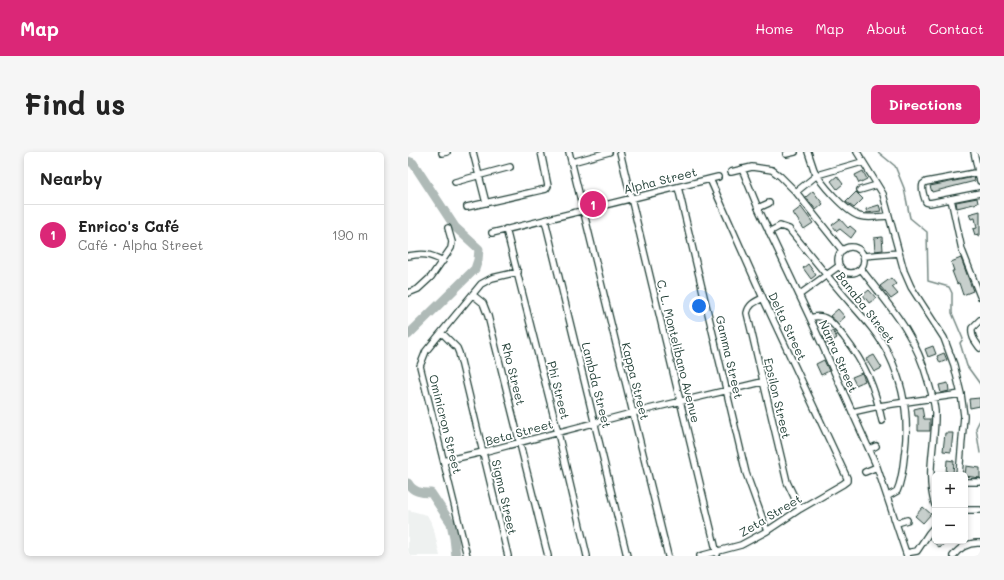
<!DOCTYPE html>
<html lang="en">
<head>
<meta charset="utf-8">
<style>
	:root { --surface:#fff; --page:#f6f6f6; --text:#222; --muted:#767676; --line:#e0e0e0; --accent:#db2777 }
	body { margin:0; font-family:Mali,sans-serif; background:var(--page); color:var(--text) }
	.controls { position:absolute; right:12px; bottom:12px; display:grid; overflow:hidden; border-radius:6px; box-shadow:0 2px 6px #0003 }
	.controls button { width:36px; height:36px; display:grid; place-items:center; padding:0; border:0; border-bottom:1px solid var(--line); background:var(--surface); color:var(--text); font:20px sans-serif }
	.you { position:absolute; left:291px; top:154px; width:14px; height:14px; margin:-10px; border:3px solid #fff; border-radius:50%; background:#1a73e8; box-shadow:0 0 0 6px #1a73e833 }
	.badge { display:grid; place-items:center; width:26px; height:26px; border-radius:50%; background:var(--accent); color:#fff; font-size:13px; font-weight:700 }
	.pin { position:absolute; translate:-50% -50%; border:2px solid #fff; box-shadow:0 1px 4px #0006 }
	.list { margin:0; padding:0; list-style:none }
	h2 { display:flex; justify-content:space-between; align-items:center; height:52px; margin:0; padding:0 16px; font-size:17px }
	h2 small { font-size:13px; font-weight:400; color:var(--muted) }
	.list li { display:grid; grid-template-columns:26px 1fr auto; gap:12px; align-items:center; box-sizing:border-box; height:60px; padding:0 16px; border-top:1px solid var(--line) }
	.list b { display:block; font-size:15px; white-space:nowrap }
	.list p { margin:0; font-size:13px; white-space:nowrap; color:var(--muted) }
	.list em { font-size:13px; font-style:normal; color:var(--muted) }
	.map { position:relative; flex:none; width:572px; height:404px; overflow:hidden; border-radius:6px }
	header { display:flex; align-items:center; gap:24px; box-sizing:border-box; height:56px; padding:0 20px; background:var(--accent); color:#fff }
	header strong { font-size:19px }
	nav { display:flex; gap:22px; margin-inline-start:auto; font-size:14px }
	.intro { display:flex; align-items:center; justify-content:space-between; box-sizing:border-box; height:96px; padding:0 24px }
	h1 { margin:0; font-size:28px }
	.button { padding:10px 18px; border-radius:6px; background:var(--accent); color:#fff; font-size:14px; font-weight:700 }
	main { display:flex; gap:24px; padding:0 24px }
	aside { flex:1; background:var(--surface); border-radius:6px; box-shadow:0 2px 6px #0003 }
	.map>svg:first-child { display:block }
	.built { fill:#eef1f0 }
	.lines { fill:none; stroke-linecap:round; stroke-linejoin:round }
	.stream { stroke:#758883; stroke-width:1.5 }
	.river { stroke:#afbab7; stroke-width:9 }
	.building { fill:#c7cfcc; stroke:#1f3d34 }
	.minor-casing { stroke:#1f3d34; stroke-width:8 }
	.minor { stroke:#fff; stroke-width:5.5 }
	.labels { text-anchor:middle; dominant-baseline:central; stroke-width:3.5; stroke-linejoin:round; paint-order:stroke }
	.street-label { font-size:12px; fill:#1f3d34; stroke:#fff }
</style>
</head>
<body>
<header>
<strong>Map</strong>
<nav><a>Home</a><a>Map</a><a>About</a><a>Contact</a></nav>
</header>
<div class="intro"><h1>Find us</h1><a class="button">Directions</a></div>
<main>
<aside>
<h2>Nearby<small></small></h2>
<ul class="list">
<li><span class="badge">1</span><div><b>Enrico's Café</b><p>Café · Alpha Street</p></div><em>190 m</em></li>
</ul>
</aside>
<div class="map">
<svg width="572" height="404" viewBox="0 0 572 404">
	<rect width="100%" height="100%" fill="#fff"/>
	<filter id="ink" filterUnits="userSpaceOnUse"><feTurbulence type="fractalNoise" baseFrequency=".025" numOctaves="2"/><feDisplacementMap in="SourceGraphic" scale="8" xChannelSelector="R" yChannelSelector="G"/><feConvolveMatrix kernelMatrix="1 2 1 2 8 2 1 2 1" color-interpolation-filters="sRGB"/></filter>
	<g filter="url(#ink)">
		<path class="built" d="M0,358L19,363L25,374L32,404H0Z"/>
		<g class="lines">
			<path class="stream" d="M470,0L487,14L496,36L502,66L519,80L520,129L541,135L544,141V161L555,187L552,191L559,214L572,232
				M572,268L568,276L572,301"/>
			<path class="river" d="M0,9L5,11L47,75L71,97L70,108L67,117L0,183
				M0,331C5,340 13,341 23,341L43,371L46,386L48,404"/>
		</g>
		<path class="building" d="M455,19L459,27L451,31L447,23Z
			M429,24L435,32L429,37L423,29Z
			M566,25L567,29L524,40L522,34Z
			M405,39L415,52L408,58L398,45Z
			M448,40L455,47L446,56L438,50Z
			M569,46L570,51L549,56L548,50Z
			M471,53L473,59L459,61L458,57Z
			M393,55L405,71L396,77L385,61Z
			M572,59V83L570,84V82L567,83L565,77L569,76L567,66L563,67L561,62Z
			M432,67L440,76L442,74L448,79L443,86L432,77L429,79L424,73Z
			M474,85L475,98L467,99L466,86Z
			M553,106L565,139L555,143L551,131L549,132L544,119H546L543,110Z
			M400,112L408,123L403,127L395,116Z
			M483,126L488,132L484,135L490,142L483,147L472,134Z
			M461,138L468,146L461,151L455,143Z
			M430,157L437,165L430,171L422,164Z
			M425,179L429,186L420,192L415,185Z
			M525,194L528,202L520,205L517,197Z
			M536,201L539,208L532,211L529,204Z
			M466,203L474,216L466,220L458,207Z
			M416,208L421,219L413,223L408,212Z
			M454,221L457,229L448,233L444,225Z
			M540,231L541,239L533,241L531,233Z
			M572,246V254L562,256L561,247Z
			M514,255L516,267H522V279H510V264H507L506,257Z
			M537,281H545L543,300L535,299Z
			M539,308L546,309L545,322L538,321Z
			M558,314L572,316V326L557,324Z
			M515,355L523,362L515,371L507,364Z
			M524,389H538L532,396Z"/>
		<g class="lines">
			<g class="minor-casing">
				<path id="minor" d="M65,0L78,51
					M161,0L260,404
					M212,0L309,402
					M400,0C402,6 404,12 406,18C412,31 437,59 451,64C460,67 472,64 481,64
					M449,0L475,42L496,119L503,135L536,186L546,213L553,242L556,264L551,323
					M566,0L572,29
					M34,1L39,0
					M378,2L387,0
					M164,10L201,0
					M334,17L350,56L402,166L469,315L499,404
					M323,20L344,15L364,18L372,24L388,40L434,98
					M572,20L518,30L515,32C513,37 516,45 518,50L522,51L572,41
					M47,30L102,15
					M270,35L338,321L359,379
					M452,38L469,33
					M388,40L409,23L454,10
					M543,47L554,98L572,144
					M59,55L138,37L140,34L133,0
					M350,56L361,51
					M137,68L219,404
					M98,77L150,281L179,404
					M361,80L372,74L381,77C400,100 418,123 437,145C453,163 471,182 481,203C496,234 501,265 497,298C495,312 495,326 489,339L480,344
					M84,81L310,25
					M430 108a13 13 0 1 1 26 0a13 13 0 1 1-26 0Z
					M0,104C16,101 21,102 35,109
					M456,104L491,101
					M453,117C482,155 507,181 520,229C523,239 526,248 527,259C528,291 517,322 527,353
					M0,141L10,137L23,125L43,96L44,90L40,76
					M65,143L75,151L80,164L140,404
					M391,143L431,114
					M355,146C347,150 341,152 339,161L379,330L392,357
					M402,166C418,160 426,173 436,185C457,212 467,235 474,269
					M572,168L564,176C563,185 567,189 572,196
					M34,181L49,196L51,201L100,404
					M444,260L471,254L553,242
					M462,297L468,294
					M36,309L75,300L224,261L354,230
					M457,320L469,315
					M557,330H572
					M557,358H572
					M489,371L499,368
					M498,401L509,399L521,381L527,374
					M59,404L12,214L18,199L73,132L84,126L110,120
					M292,404L333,393L359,379L392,357L435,332L439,329V326L355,146L302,27
					M545,404C552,395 560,390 572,391"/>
			</g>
			<use href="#minor" class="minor"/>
		</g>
	</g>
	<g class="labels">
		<g class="street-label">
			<text transform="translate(252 28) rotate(-14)">Alpha Street</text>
			<text transform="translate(458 155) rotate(52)">Banaba Street</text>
			<text transform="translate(380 174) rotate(65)">Delta Street</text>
			<text transform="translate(271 199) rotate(76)">C. L. Montelibano Avenue</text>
			<text transform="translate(431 204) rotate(66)">Narra Street</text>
			<text transform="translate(322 205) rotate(77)">Gamma Street</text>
			<text transform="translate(106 222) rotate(76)">Rho Street</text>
			<text transform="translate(228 229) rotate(76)">Kappa Street</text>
			<text transform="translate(189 233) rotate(76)">Lambda Street</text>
			<text transform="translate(151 238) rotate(76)">Phi Street</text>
			<text transform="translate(370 246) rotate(77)">Epsilon Street</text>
			<text transform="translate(38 272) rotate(76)">Ominicron Street</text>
			<text transform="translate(111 280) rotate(-15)">Beta Street</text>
			<text transform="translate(97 345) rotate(77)">Sigma Street</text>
			<text transform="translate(362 363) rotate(-31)">Zeta Street</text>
		</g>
	</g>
</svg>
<div class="controls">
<button>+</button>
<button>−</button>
</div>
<div class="you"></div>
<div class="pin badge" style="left:185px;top:52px">1</div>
</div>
</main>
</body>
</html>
